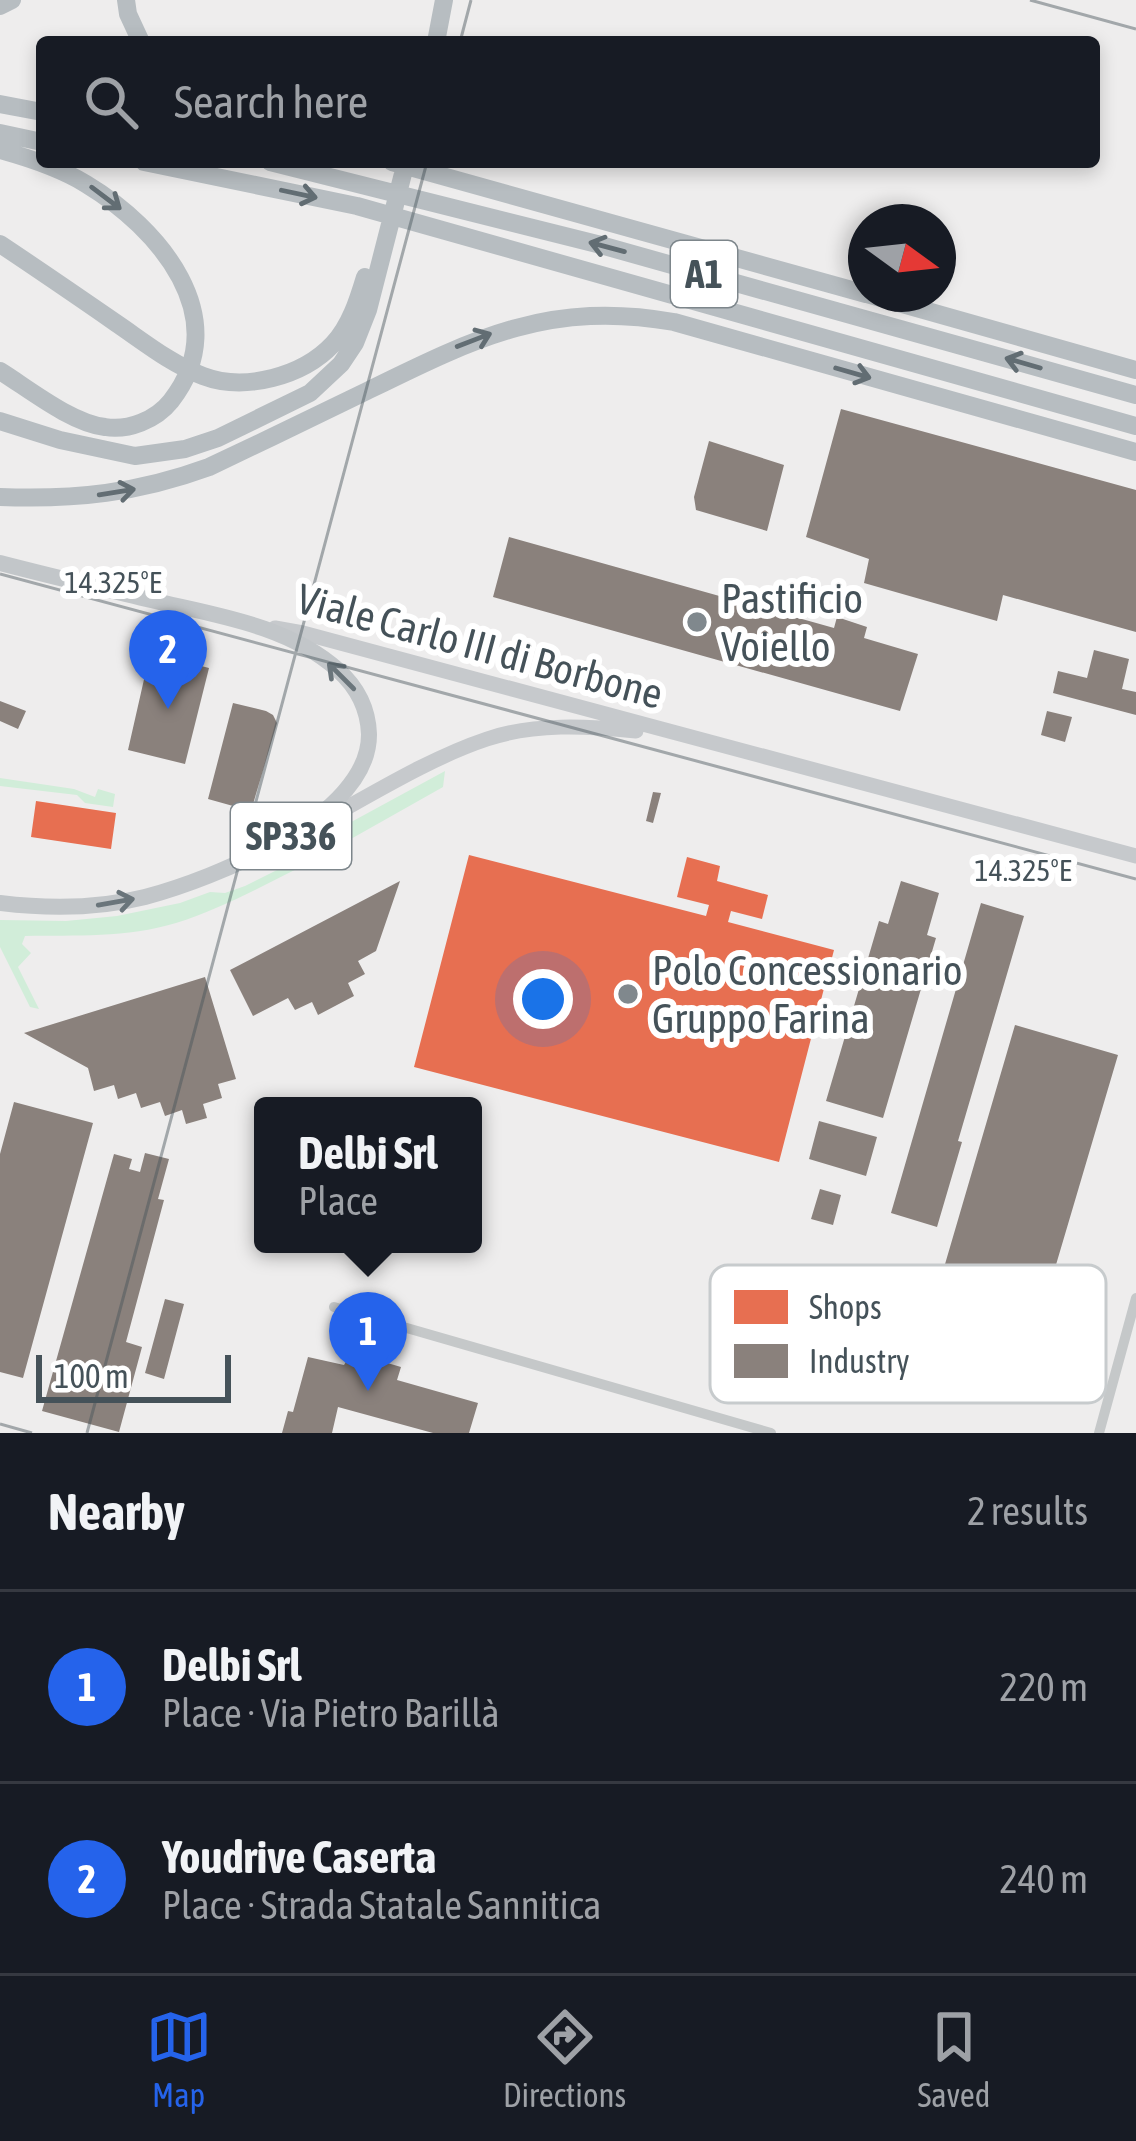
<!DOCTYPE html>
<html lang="en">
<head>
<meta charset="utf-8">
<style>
	:root { --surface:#171b24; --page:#242831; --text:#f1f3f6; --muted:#9ea1a6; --line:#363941; --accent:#2563eb }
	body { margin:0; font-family:"Asap Condensed",sans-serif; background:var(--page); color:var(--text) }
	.compass { position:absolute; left:848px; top:204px; width:108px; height:108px; border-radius:50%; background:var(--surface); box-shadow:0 6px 18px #0003; rotate:105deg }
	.scale { position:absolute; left:36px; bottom:30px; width:195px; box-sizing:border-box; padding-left:12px; border:6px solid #455259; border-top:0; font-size:33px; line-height:42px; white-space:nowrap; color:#455259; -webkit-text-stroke:9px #fff; paint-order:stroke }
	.you { position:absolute; left:543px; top:999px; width:42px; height:42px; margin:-30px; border:9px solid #fff; border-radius:50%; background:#1a73e8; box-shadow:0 0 0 18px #1a73e833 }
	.badge { display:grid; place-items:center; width:78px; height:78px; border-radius:50%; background:var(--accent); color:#fff; font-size:39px; font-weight:700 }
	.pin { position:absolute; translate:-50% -99px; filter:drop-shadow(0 3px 6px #0008) }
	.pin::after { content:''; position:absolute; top:63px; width:42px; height:36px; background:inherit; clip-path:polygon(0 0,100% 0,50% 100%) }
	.popup { position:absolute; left:254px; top:1097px; width:228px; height:156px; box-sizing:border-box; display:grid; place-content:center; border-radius:12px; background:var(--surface); filter:drop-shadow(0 3px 9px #0005); font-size:39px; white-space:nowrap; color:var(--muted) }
	.popup b { font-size:45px; color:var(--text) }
	.popup::after { content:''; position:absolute; left:50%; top:100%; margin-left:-24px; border:24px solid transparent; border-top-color:var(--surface) }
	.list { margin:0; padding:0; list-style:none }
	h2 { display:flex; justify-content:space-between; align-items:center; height:156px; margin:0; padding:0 48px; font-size:51px }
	h2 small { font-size:39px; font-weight:400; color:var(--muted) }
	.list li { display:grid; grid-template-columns:78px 1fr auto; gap:36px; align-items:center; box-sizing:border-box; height:192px; padding:0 48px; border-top:3px solid var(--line) }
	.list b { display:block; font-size:45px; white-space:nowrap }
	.list p { margin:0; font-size:39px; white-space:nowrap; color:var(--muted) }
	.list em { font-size:39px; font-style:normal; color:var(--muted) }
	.icon { flex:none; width:66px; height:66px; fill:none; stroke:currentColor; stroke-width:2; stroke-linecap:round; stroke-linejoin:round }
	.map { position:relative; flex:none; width:1136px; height:1433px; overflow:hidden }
	.search { position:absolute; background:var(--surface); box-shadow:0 6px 18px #0003; left:36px; right:36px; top:36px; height:132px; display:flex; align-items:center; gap:30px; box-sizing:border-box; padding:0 42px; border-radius:12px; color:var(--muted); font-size:45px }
	.sheet { height:540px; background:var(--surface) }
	nav { display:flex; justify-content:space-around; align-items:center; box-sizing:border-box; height:168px; border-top:3px solid var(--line); background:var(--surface); font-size:33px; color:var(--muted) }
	nav a { display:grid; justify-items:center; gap:6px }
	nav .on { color:var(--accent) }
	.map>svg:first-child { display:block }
	.green { fill:#d1edd9 }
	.shops { fill:#e76f51 }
	.industry { fill:#8a817c }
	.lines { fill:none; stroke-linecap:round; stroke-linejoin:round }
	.street { stroke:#c5c8c9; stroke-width:10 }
	.secondary { stroke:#c6c9cc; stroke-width:15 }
	.primary { stroke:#c2c6c9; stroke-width:16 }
	.highway { stroke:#b7bdc1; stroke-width:18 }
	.oneway { stroke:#626d73 }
	.oneway2 { stroke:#6a757b }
	.ticks { fill:none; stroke:#455259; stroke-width:3; stroke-opacity:0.45 }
	.poi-dot { fill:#80888d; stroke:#fff; stroke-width:4.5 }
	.labels { text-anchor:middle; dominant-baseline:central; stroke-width:12; stroke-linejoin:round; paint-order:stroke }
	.shield { fill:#fff; stroke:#7d868b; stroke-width:3 }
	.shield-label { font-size:39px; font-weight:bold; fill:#455259 }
	.poi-label { font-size:42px; fill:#455259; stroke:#fff; text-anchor:start }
	.street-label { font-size:42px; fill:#455259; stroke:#fff }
	.key { fill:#fff; stroke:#c7cbcd; stroke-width:3 }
	.key-label { font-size:33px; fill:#455259 }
	.ticks-label { font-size:30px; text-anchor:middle; fill:#455259; stroke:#fff; stroke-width:12; stroke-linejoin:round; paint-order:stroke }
</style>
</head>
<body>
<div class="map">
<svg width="1136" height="1433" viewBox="0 0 1136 1433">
	<rect width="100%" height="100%" fill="#eeeded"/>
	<path class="green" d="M445,771L443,787L342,844L339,837L342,827Z
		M0,778L74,789L95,797L98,789L115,794L113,807L85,803L77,795L0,786Z
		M315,851L323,856C275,879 227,907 176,923C127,938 75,935 25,936L22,944L31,953L18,967L39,1009L30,1007L0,947V920L66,921L117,916L180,903L210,892L225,893L245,886Z"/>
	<path class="shops" d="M36,801L116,813L111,849L31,837Z
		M469,855L706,916L709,905L677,897L687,857L720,866L717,881L768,895L762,919L731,911L728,922L834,950L779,1162L414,1067Z"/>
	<path class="industry" d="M841,409L1136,490V632L1003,595L997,621L864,583L869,559L806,537Z
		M709,441L784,465L767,531L696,510L694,497Z
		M509,537L834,628L837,617L867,627L864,638L918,654L900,711L493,597Z
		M1094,650L1129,659L1122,689L1136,692V715L1053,693L1058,671L1087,678Z
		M150,653L209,668L185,764L128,750Z
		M0,701L26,711L18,729L0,721Z
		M233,703L266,711L273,715L277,723L251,811L208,799Z
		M1047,711L1072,717L1065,742L1041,735Z
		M653,792L661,793L653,823L646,821Z
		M400,881L376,951L358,961L365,974L348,983L354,996L318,1015L312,1002L295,1010L288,998L253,1016L230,970Z
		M901,881L939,893L927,935L936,938L883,1118L826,1101L879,921L888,924Z
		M981,903L1024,916L958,1141L962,1142L937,1227L891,1213Z
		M205,977L236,1079L218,1084L222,1098L203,1104L207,1118L186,1124L182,1110L165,1116L160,1102L141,1108L136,1093L118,1099L114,1085L94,1091L88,1068L24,1033Z
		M1015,1025L1118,1055L1045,1302L943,1271Z
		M14,1102L93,1123L23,1378L0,1372V1154Z
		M819,1121L877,1137L866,1176L809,1159Z
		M145,1153L169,1159L158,1199L164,1200L126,1342L142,1347L119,1432L42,1411L114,1154L132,1159L129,1169L140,1172Z
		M820,1189L841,1195L833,1225L811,1219Z
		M822,1264L1046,1330L1026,1398L890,1358L881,1385L838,1373L846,1344L802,1332Z
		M165,1299L184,1304L164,1379L145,1373Z
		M308,1357L344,1365L347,1360L364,1365L367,1357L401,1367L397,1380L478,1403L469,1433H433L338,1407L332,1433H282L288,1411L293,1412Z"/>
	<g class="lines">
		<path class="street" d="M334,1307L771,1433
			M1099,1433L1136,1298"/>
		<path class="secondary" d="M275,628L303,633L1136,856
			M310,828C366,798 427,759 487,739C534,723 587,726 636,731"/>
		<path class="primary" d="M0,563C50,576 101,588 151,600C214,615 288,625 338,670C357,687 368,708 369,734C370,817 213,879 145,897C97,909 49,909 0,903"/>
		<path class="highway" d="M126,0L128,14L141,42
			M0,6L12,0
			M436,42L444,0
			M0,104L42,112
			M0,133L42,142
			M0,150C29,158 60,168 86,184C159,228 236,318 171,401C156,420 128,431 105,427C71,423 29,389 0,371
			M144,162L357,206L1136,426
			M270,162L597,244L1136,395
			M392,162L866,294
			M0,244C39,270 77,296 116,323C144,342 171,364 203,376C245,392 303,376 333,344C350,326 358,300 365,277
			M867,294L1136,370
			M0,421L60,440L135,456L185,449L218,438L310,393L341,364L355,343L368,310L406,162
			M0,497C75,500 138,493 209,467C262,442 314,417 367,391C475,338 550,300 674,322L1136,452"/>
	</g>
	<defs><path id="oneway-shaft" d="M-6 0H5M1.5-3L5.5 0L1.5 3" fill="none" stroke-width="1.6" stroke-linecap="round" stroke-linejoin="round" transform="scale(3)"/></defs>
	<g class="oneway">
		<use href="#oneway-shaft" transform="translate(299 194) rotate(12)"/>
		<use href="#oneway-shaft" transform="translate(106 198) rotate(37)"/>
		<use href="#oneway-shaft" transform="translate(607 247) rotate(-165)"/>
		<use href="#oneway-shaft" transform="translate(474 340) rotate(-21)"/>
		<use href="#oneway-shaft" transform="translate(1023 363) rotate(-164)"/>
		<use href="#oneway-shaft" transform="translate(853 373) rotate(16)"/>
		<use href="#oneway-shaft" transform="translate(117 492) rotate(-9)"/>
	</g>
	<g class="oneway2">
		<use href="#oneway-shaft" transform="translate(341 676) rotate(-135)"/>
		<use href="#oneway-shaft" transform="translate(116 902) rotate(-10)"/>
	</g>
	<path class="ticks" d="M1030,0L1136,29M460,42L471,0M0,574L1136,879M0,1424L32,1433M87,1433L427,162"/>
	<g class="poi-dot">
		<circle cx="697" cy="622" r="12"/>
		<circle cx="628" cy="994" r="12"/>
	</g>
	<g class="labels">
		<g class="shield">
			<rect x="671" y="241" width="66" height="66" rx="9"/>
			<rect x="231" y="803" width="120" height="66" rx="9"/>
		</g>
		<g class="shield-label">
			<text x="704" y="274">A1</text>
			<text x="291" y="836">SP336</text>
		</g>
		<g class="poi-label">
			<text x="721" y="598">Pastificio<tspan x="721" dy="48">Voiello</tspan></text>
			<text x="652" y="970">Polo Concessionario<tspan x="652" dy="48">Gruppo Farina</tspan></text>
		</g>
		<g class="street-label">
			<text transform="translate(480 646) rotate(15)">Viale Carlo III di Borbone</text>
		</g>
	</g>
	<rect x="710" y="1265" width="396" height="138" rx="18" class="key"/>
	<rect x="734" y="1290" width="54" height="34" fill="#e76f51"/>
	<rect x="734" y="1344" width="54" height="34" fill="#8a817c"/>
	<g class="key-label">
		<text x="809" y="1319">Shops</text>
		<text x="809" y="1373">Industry</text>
	</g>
	<g class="ticks-label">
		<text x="113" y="593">14.325°E</text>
		<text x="1023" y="881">14.325°E</text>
	</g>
</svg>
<svg class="compass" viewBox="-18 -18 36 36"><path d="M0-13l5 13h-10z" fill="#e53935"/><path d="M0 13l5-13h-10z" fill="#9ea1a6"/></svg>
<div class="scale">100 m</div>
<div class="you"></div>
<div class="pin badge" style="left:368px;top:1391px">1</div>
<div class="popup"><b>Delbi Srl</b>Place</div>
<div class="pin badge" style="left:168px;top:709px">2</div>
<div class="search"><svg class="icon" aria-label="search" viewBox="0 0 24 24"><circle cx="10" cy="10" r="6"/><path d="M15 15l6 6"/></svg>Search here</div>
</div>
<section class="sheet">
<h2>Nearby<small>2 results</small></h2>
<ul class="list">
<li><span class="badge">1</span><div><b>Delbi Srl</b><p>Place · Via Pietro Barillà</p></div><em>220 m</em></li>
<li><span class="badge">2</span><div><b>Youdrive Caserta</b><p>Place · Strada Statale Sannitica</p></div><em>240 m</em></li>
</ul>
</section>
<nav>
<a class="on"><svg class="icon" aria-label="map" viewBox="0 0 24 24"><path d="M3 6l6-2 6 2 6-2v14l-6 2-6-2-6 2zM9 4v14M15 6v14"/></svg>Map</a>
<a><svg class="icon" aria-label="directions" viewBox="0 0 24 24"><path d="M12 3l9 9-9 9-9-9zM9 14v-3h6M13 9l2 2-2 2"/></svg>Directions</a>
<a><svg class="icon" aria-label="saved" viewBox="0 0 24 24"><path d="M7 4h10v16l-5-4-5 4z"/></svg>Saved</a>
</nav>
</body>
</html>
